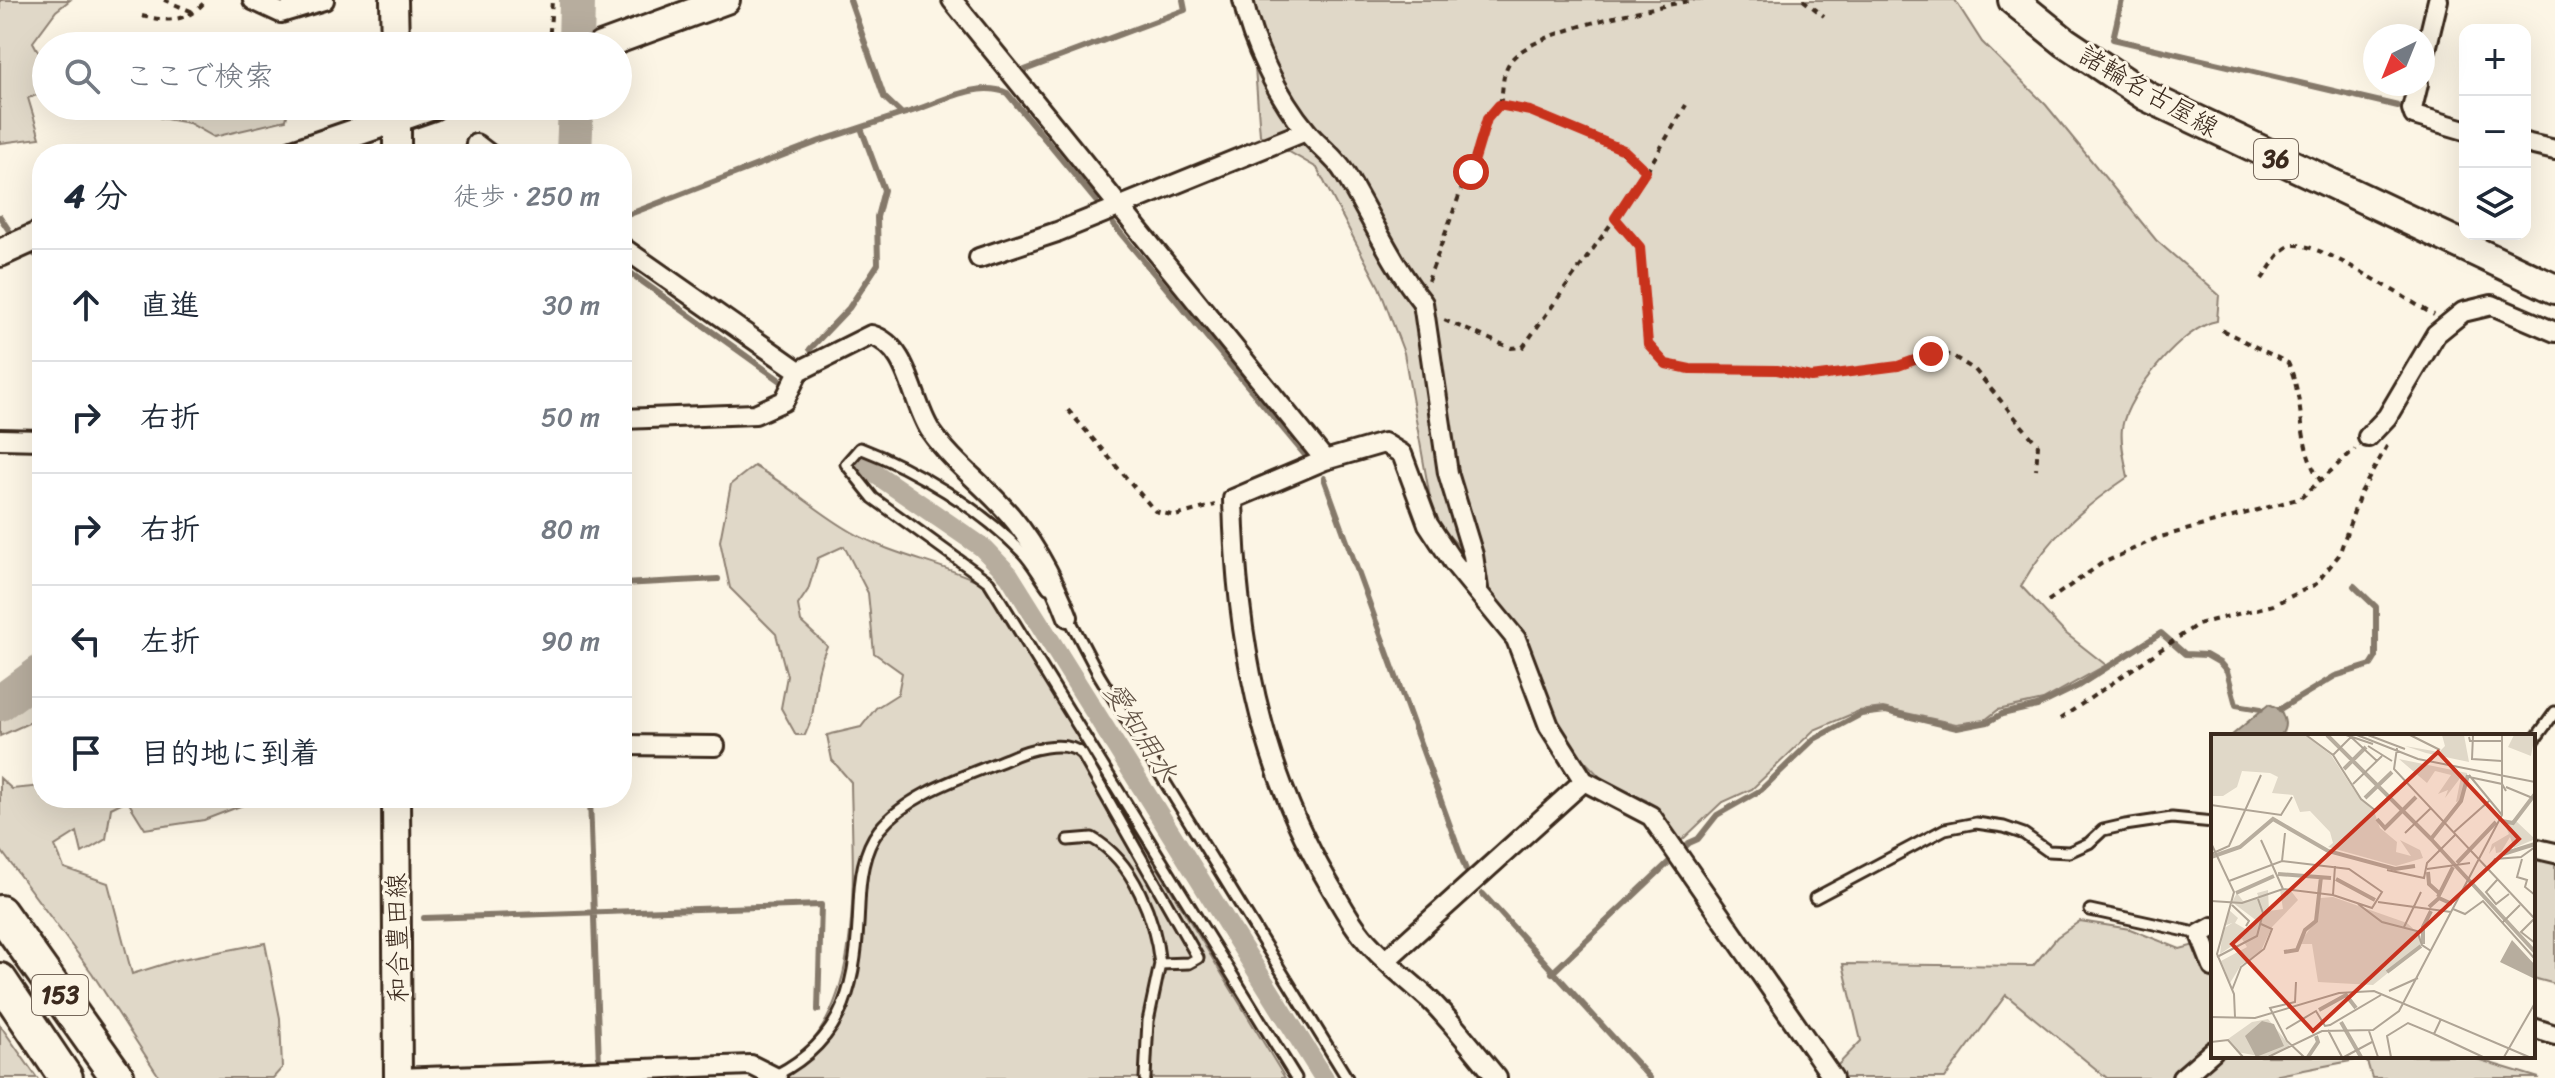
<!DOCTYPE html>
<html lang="ja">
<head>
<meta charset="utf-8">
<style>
	:root { --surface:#fff; --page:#f6f6f7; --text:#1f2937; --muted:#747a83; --line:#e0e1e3 }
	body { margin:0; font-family:Sriracha,"Klee One",sans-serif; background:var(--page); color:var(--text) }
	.controls { position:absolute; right:24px; top:24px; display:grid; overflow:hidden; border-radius:16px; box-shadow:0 8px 32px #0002 }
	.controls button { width:72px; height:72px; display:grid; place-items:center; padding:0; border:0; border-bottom:2px solid var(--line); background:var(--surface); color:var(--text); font:40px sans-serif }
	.compass { position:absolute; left:2363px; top:24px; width:72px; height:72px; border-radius:50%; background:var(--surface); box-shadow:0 8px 32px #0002; rotate:223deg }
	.stop { position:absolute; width:24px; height:24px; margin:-18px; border:6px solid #c8321e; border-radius:50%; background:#fff }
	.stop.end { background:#c8321e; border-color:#fff; box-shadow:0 2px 8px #0008 }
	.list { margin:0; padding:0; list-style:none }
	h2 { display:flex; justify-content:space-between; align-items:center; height:104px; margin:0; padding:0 32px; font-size:34px }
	h2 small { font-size:26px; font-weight:400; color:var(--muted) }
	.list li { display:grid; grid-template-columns:52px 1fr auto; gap:24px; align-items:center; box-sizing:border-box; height:112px; padding:0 32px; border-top:2px solid var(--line) }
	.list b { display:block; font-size:30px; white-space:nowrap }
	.list em { font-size:26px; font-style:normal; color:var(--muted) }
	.icon { flex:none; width:44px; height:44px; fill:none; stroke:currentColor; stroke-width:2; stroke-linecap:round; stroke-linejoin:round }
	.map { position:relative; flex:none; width:2555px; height:1078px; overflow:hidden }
	.search { position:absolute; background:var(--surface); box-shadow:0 8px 32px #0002; left:32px; top:32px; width:600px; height:88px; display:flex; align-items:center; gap:20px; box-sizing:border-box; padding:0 28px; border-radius:44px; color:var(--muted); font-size:30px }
	.panel { position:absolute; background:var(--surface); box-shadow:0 8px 32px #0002; left:32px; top:144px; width:600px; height:664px; border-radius:32px }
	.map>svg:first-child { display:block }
	.green { fill:#e0d8c8; stroke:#8e8173; stroke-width:2 }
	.water { fill:#b7ad9e; stroke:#85796b; stroke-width:2 }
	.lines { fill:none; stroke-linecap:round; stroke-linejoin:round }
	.stream { stroke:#85796b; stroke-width:6 }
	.canal { stroke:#b7ad9e; stroke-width:20 }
	.river { stroke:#b7ad9e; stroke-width:36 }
	.lane-casing { stroke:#3b2a1e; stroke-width:15 }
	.street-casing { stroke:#3b2a1e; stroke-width:24 }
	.secondary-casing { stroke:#3b2a1e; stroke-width:32 }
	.primary-casing { stroke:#3b2a1e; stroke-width:34 }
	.highway-casing { stroke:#3b2a1e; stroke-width:38 }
	.path { stroke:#3b2a1e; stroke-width:4; stroke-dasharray:6 6; stroke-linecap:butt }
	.lane { stroke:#fcf5e5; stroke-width:9 }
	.street { stroke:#fcf5e5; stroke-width:18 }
	.secondary { stroke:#fcf5e5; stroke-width:26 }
	.primary { stroke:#fcf5e5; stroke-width:28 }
	.highway { stroke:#fcf5e5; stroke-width:32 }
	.route { stroke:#c8321e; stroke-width:10 }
	.labels { text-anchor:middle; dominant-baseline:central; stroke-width:6; stroke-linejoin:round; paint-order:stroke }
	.shield { fill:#fcf5e5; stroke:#75675a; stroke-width:2 }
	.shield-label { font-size:24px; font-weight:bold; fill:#3b2a1e }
	.street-label { font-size:26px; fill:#3b2a1e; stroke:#fcf5e5 }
	.water-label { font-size:28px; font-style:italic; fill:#605144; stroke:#fcf5e5 }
	.inset-river { fill:none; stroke:#b7ad9e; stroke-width:4 }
	.inset-road { fill:none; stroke:#afa495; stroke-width:2 }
	.view { fill:#c8321e; fill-opacity:0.15; stroke:#c8321e; stroke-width:4 }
	.inset-edge { fill:none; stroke:#3b2a1e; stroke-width:4 }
</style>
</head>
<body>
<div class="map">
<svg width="2555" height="1078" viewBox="0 0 2555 1078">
	<rect width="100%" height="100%" fill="#fcf5e5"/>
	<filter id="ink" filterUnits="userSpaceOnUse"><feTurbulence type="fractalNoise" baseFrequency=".0125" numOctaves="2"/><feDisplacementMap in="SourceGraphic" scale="16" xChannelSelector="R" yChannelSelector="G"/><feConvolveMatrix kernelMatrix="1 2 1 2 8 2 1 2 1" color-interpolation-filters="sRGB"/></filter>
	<g filter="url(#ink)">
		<path class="green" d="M0,0H70L56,11L33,42L46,66V92L28,98L40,138L0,143Z
			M1250,0H1955L1982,42L2046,105L2156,240L2219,295L2217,321C2184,326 2127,394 2122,428C2120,444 2125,461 2128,477C2082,508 2048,538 2021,586L2064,632L2106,665L2043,700L1998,710L1985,720L1956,724L1883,708L1859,711L1814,730L1752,789L1721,803L1681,841L1646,800L1606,783L1573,749L1553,714L1522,632L1486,589L1484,573L1434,520L1404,353L1379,287L1317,168L1260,135Z
			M161,106H289L286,120L214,137L189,123L160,118Z
			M754,466C789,485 818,513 852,532C895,557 943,563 986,585L1285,1078H788L791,1061C867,1008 852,866 851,782L832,760L827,735L861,727L876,708L898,694L902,673L874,653L868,593L844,546L818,558L808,590L798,605L801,622L827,646C810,681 820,706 805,735H796L781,708L787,676L776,634L730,588L720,541L731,484Z
			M42,680V717L0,736V714Z
			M0,778L12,789L42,786V798L256,800L204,820L145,829L127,800L111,808L106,839L82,853L77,832L55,846L64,868L108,883L132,974L177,960L265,943L280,1018L282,1068L273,1078H160L92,973L0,849Z
			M2533,853L2555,861V984L2533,978Z
			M2080,921L2130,929L2180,949L2213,940V1056H2467L2539,1078H2372L2366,1058L2263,1078H2107L2006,995L1945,1078H1843L1835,1068L1861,1041L1843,964L2033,966L2057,937Z
			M0,1025L37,1078H0Z"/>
		<path class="water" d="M2269,704L2280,709C2285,719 2288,727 2280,736H2231Z"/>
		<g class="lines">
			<path class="stream" d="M850,0L884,97L902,114C936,106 974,79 1007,93L1096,201
				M2122,0L2113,39L2398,106
				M1022,71L1185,10L1183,0
				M0,217L14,238
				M622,217L820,141L902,114
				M1113,224L1305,455
				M25,248L42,259
				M622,267L781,381
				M810,349L849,308L878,264L877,217L884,190L861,128
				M1324,478L1466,870
				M622,584L718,579
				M2280,709L2335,676L2371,665L2376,657V607L2354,586
				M590,798L599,1066
				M1483,894L1650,1078
				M424,918L821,905L818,1010
				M1552,973L1689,843L1698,839L1717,815L1761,790L1814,739L1861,714L1886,711L1957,728L1988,722L2002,714L2037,706L2078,686L2161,633L2185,654L2206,655L2220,663L2227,671L2236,705L2261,709"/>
			<path class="canal" d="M860,463L982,547L1009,575L1324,1078"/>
			<path class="river" d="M576,46L577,0
				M574,154L576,106
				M0,703L42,672"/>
			<g class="lane-casing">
				<path id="lane" d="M1048,588C1039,576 1032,562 1022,552C981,509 915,469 860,448L846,464L873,498L989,582L1296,1078
					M1068,616L1099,675L1347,1078
					M2533,742L2555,712
					M1068,840L1092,838C1134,861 1155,919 1160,964
					M1815,898L1945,829L1976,823L2004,827L2024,834L2048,851L2069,852L2089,843L2103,830L2125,825L2172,818L2213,822
					M2090,910L2200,934
					M776,1075C848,1038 856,980 859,905C860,879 863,851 879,830C910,792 964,777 1007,759C1026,750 1065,738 1082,754L1198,958L1189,963L1160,964L1148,1021L1145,1078"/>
			</g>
			<g class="street-casing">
				<path id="street" d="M253,0L281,13L324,0
					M952,0L1325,460
					M1243,0C1252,44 1278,97 1307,132C1318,146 1335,157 1344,172C1371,216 1391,263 1423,303L1448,473L1473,555L1478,588
					M2423,62L2438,0
					M2418,84L2412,109L2414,115L2465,130
					M2525,143L2555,150
					M476,144L489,154
					M622,247L799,371
					M979,258L1057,232L1306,131
					M622,419L755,414L784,401L799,371L871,335C909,346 911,400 930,430C949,458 976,479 998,502C1029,533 1053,577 1068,617
					M2368,437L2387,417L2436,334L2463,312L2492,305L2555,332
					M0,439L42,440
					M622,745L715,746
					M2533,848L2555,853
					M2213,927L2200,934L2213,967
					M1386,960L1584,781
					M2533,1028L2555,1035
					M398,1078L751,1065L777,1078
					M1497,1078C1475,1052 1454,1024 1430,1000C1411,982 1389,966 1372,947C1354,929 1341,904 1328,882C1259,765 1236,634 1233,499L1325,460L1384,443L1402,454L1428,524L1453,562L1516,639L1549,726L1584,781L1651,816L1833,1078
					M2182,1078L2213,1051"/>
			</g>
			<g class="secondary-casing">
				<path id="secondary" d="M394,0L395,46
					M601,46L726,0
					M293,154L433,106
					M397,154V106
					M0,253L42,234
					M396,798L398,1078"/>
			</g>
			<g class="primary-casing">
				<path id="primary" d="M2013,0L2065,42L2146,96L2555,289"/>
			</g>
			<g class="highway-casing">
				<path id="highway" d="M0,912L118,1078
					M0,980L66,1078"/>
			</g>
			<path class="path" d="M164,0L196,13
				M1803,0L1824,16
				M142,16C168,22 189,22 206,0
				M549,45L552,0
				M1499,105C1537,112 1622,142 1646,171
				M1615,218L1640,247L1648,344L1666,364L1690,369L1777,370L1811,377L1898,366L1931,354L1951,355L1975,370L2038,445L2036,469
				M2262,279C2269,270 2278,251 2290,246C2312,236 2410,302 2434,315
				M1428,281L1487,119C1490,112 1496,110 1499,105C1505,94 1499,75 1512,59C1537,30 1655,7 1694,0
				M1444,320L1511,348L1523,347L1638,186L1686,105
				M2222,330L2288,363C2306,399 2296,449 2321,481
				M1068,410L1155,511L1175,516L1215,505
				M2048,601L2101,564L2157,538L2301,498L2355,449
				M2060,719L2198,624L2273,605L2316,584L2339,555L2360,494L2387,446"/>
			<use href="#lane" class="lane"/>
			<use href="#street" class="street"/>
			<use href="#secondary" class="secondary"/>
			<use href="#primary" class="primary"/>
			<use href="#highway" class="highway"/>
		</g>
	</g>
	<g class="lines" filter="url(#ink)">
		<path class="route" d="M1471,172L1487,119L1499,105L1530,111L1624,150L1646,171L1615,218L1640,247L1648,344L1666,364L1690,369L1777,370L1811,377L1898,366L1931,354"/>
	</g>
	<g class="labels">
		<g class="shield">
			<rect x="2254" y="139" width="44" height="40" rx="6"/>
			<rect x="32" y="975" width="56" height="40" rx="6"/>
		</g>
		<g class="shield-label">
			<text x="2276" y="159">36</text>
			<text x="60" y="995">153</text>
		</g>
		<g class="street-label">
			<text transform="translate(2149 91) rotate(30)">諸輪名古屋線</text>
			<text transform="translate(397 938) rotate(-91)">和合豊田線</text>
		</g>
		<g class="water-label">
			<text transform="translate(1141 732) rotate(58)">愛知用水</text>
		</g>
	</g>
	<g transform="translate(2211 734)">
		<rect width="324" height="324" fill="#fcf5e5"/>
		<path d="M0,1H94L120,21L147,62L163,77L169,94L186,108L185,118L200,122L189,106L209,116L212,124L185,132L117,113L122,109L119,98L99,77L89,78L82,61L61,59L67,43L59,39L31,37L26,53L12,62H0ZM231,1H253L258,28L215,19L194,12L228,18L234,12ZM303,1H324L320,22L297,13ZM188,25L256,39L249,67L245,68L250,43L234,64L237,56L227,60L240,41L224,37L216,49ZM307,80L305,87L324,105L303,114L299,103L290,118L285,119L284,112L278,120L281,110L298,100L292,87L300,89ZM57,156L58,177L72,175L69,156L80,157L87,166L61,193L49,219L30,231L19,249L10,227L36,213L31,205L9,220L12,195L21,189L13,192L18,176L27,184L24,189L38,197L46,187L21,168L26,159L32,167L48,164L46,159ZM122,163L196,189L210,202V212L162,251L107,248L101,210H88L107,183L109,164ZM57,285L80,313L53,323L26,318L17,305L41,288Z" fill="#e0d8c8"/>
		<path d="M301,206L324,231V245L289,228ZM51,287L63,290L73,312L45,323L34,302Z" fill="#b7ad9e"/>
		<path class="inset-river" d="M116,1L220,105M133,35L155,13M257,41L250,67L220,105L324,218M154,64L181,38M166,85L174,94L205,63M291,87L302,89L324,60M292,120L324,110M0,123L29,113L62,85L117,117L184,135L204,132M246,129L285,88M217,138L218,150L228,159M67,140L120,144M125,145L164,166M25,159L63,142M227,163L242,133M218,173L228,164L241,170M212,210V193L220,177M73,218L86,216L94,196L105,187L110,143M176,238L210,212M108,276L135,261L145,274M130,288L150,323M97,323L107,308L105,302"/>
		<path class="inset-road" d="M95,1L122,21L150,65L165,77L195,48M135,1L162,10M146,1L207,25L324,48M157,1L194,15M199,1L229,16M262,1L261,25L291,27M140,3L166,27M258,3L259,7H292M157,12L181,27M186,14L183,35L324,185M122,21L140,3M258,41L291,81M258,43L291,50L295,57M142,50L171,22M295,53L324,65M0,71L70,81L81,63M194,99L220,74M242,99L278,67M50,106L72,155M0,109L23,158L6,220L23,260L24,283M0,120L18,112L50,41M311,125L306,143L316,146L314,153L324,161M71,127L74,99M216,135L259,129M277,135L284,125L310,123L324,113M176,136L213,144L216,129L244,101M286,146L275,158L285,170L298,160M122,161L124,132M0,167L31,169L72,155L122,161L161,174L171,158L138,135L71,127L18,147M167,168L240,178M147,170L171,188L206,197L211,211L220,217M21,171L38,187L35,192M242,175L254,180L272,167L324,225M324,184L310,198L324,209M291,189L309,171M193,193L210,158M6,223L46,202L52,179L47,165M85,248L84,268L59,274L76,307L93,323M21,256L30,233L53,215L61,195L50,190M178,257L207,244M0,283L44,284L128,259L163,257L318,323M75,295L105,277L114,292L119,291L170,261M117,296L131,323M158,297L167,323M223,300L272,323M0,308L17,306L32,323M57,323L111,297L162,296L188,277L291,81V1M133,323L161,308M180,323L176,302L197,289L223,300L230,285M293,323L324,269"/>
		<path class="view" d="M227,18L308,105L102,297L21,210Z"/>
		<rect width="324" height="324" class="inset-edge"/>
	</g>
</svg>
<div class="controls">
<button>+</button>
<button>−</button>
<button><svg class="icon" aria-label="layers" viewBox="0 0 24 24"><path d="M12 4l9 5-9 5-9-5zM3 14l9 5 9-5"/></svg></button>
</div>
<svg class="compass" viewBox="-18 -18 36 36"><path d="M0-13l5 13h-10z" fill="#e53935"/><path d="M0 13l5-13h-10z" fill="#747a83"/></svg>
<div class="stop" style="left:1471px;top:172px"></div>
<div class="stop end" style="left:1931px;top:354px"></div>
<div class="search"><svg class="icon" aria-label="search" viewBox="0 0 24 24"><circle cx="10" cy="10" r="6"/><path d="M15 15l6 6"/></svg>ここで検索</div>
<section class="panel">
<h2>4 分<small>徒歩 · 250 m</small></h2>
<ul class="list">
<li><svg class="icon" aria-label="ahead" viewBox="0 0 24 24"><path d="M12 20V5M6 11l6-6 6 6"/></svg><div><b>直進</b></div><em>30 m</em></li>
<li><svg class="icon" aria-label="right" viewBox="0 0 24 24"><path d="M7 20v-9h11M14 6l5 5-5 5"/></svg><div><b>右折</b></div><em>50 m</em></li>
<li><svg class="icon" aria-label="right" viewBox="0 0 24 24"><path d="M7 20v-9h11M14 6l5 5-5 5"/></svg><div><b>右折</b></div><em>80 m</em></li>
<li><svg class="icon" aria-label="left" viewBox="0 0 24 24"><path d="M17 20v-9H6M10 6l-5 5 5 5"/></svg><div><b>左折</b></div><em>90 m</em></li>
<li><svg class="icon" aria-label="arrive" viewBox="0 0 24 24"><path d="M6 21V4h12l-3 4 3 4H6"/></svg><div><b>目的地に到着</b></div></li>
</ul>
</section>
</div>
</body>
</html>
